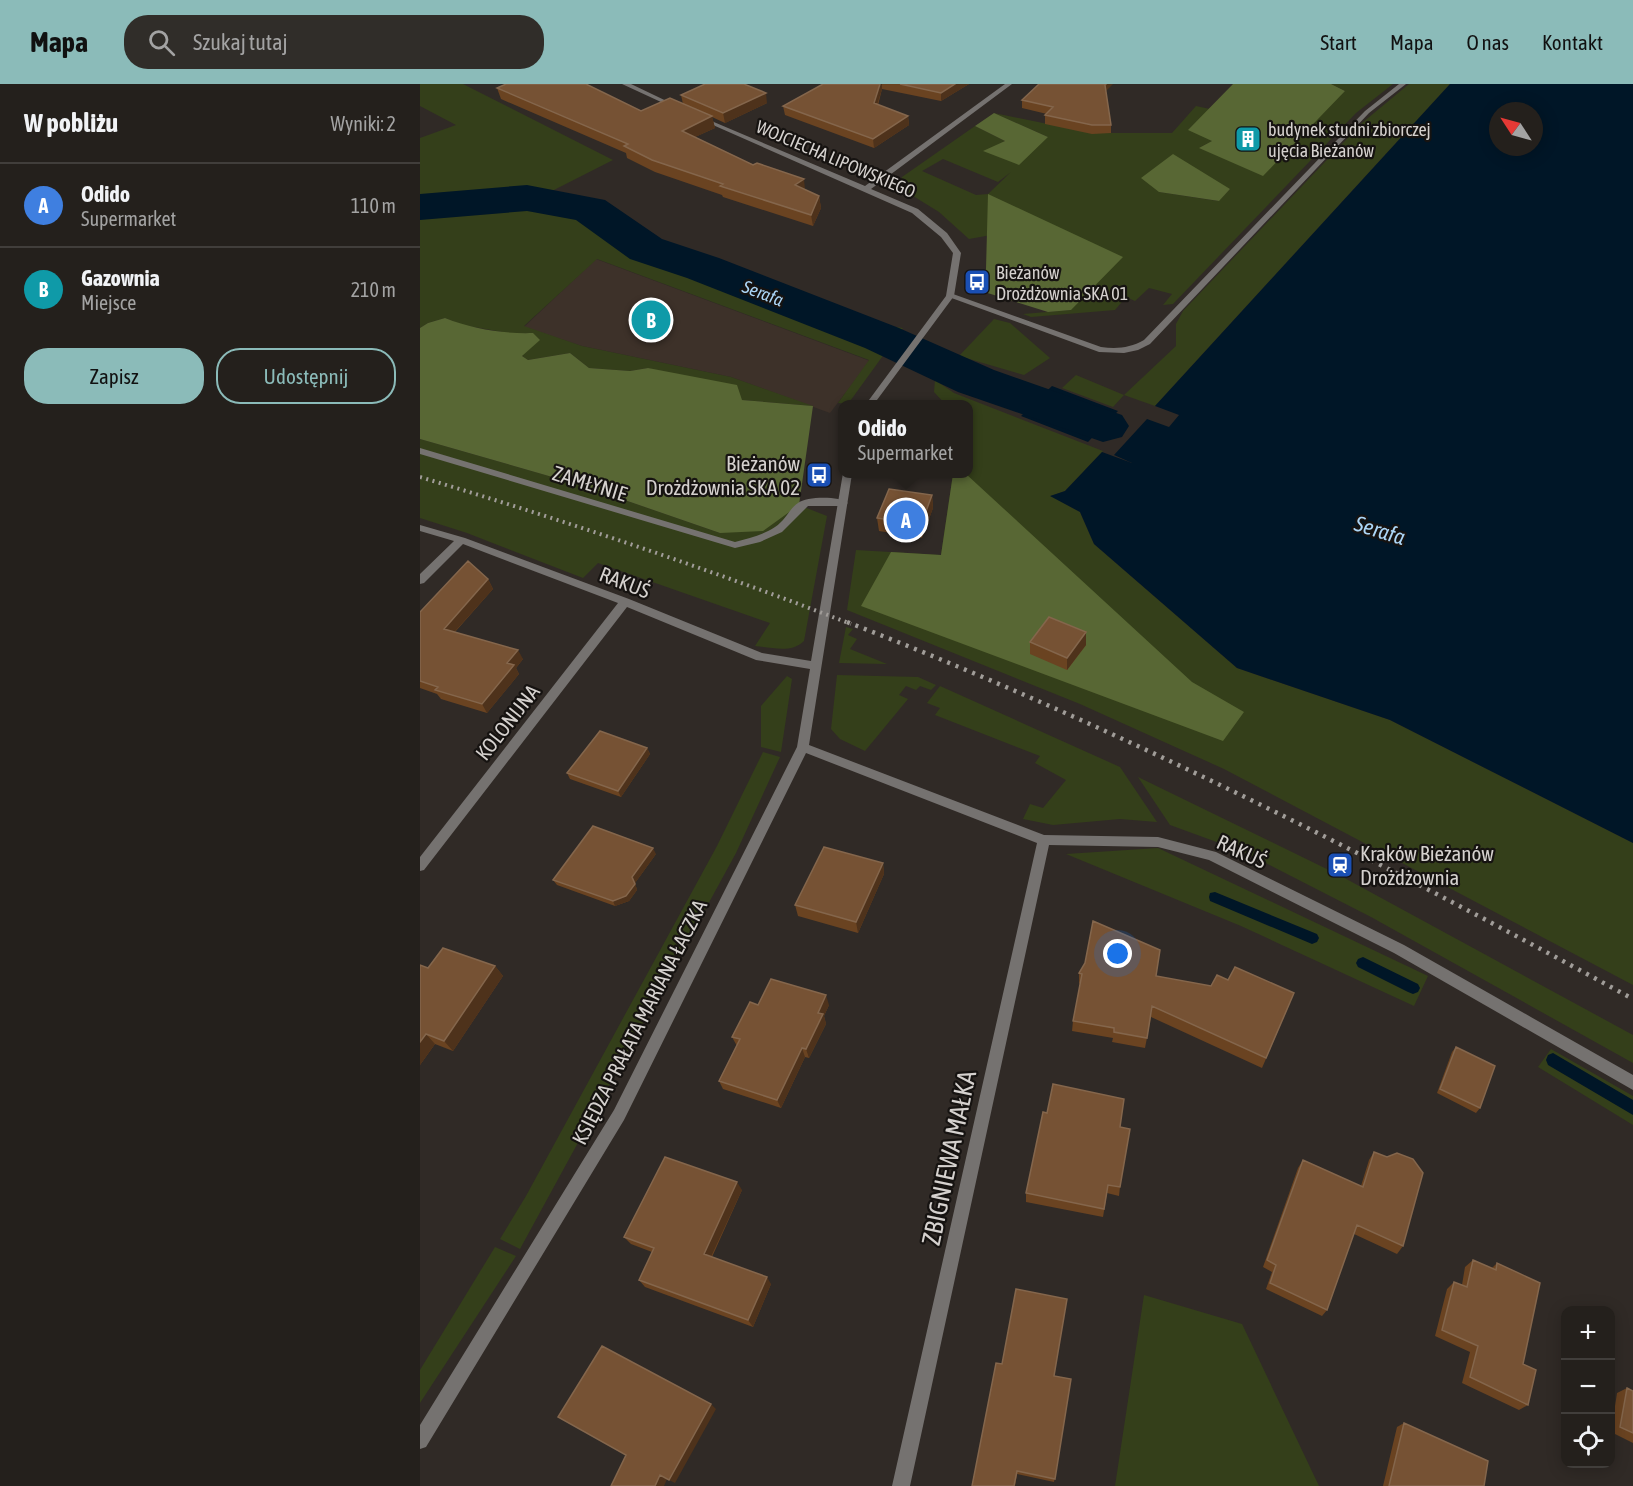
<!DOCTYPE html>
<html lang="pl">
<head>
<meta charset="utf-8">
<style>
	:root { --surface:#24201c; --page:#302d29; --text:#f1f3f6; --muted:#a3a3a3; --line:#413e3b; --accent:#8bbbb9 }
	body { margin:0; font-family:"Asap Condensed",sans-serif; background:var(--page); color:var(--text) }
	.controls { position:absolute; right:18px; bottom:18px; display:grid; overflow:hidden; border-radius:12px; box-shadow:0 3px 15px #0003 }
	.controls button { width:54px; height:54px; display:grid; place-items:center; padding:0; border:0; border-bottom:2px solid var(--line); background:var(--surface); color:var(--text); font:30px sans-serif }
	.compass { position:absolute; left:1069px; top:18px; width:54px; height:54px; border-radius:50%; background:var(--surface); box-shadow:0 3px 15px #0003; rotate:306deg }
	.you { position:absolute; left:698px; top:870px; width:21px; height:21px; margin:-15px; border:4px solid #fff; border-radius:50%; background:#1a73e8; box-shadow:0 0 0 9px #1a73e833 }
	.badge { display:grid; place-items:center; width:39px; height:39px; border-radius:50%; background:var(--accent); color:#fff; font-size:20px; font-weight:700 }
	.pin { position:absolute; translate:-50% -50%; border:3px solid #fff; box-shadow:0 2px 6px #0006 }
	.popup { position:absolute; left:418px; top:316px; width:135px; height:78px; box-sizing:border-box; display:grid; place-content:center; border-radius:12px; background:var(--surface); filter:drop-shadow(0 2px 4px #0005); font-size:20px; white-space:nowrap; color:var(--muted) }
	.popup b { font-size:22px; color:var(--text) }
	.popup::after { content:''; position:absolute; left:50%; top:100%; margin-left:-12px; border:12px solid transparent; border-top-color:var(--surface) }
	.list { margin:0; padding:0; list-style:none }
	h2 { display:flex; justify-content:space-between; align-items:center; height:78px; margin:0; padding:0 24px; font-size:26px }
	h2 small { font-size:20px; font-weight:400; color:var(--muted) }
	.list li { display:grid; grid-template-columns:39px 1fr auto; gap:18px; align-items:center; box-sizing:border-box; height:84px; padding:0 24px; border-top:2px solid var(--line) }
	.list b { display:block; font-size:22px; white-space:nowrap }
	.list p { margin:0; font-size:20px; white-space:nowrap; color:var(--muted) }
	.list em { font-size:20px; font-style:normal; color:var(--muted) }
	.actions { display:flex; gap:12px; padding:18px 24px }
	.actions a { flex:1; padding:14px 0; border:2px solid var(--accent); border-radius:24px; text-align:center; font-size:21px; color:var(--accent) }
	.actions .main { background:var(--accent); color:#111 }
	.icon { flex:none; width:33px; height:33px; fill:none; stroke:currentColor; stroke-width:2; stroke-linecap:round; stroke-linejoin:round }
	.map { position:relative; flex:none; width:1213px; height:1402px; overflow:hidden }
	header { display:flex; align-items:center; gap:36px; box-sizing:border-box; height:84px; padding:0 30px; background:var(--accent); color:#111 }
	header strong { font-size:28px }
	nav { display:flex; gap:33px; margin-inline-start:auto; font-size:21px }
	.search { width:420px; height:54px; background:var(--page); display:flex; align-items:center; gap:15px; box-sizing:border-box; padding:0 21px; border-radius:24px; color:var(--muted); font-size:22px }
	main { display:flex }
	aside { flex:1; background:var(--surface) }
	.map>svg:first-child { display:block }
	.built { fill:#3d3129 }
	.green { fill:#343f1a; fill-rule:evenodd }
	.forest { fill:#586734 }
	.water { fill:#001627; fill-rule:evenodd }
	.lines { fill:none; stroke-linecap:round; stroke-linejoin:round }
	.stream { fill:#001627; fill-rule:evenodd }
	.river { fill:#001627; fill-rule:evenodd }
	.service { fill:#757270; fill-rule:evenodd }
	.minor { fill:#757270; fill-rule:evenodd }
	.rail-far1 { stroke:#a19d99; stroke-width:4; stroke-dasharray:2 4.5; stroke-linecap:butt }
	.rail { stroke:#a19d99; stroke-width:4.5; stroke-dasharray:3 6; stroke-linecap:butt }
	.wall { fill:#6a4321 }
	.shaded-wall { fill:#4e321b }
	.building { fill:#765234; stroke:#84664c; stroke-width:1.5 }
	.labels { text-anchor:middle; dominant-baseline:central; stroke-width:4.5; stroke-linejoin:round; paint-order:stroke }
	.far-poi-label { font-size:18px; fill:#d5d1ce; stroke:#161311; text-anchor:start }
	.far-street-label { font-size:18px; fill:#d5d1ce; stroke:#161311 }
	.far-water-label { font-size:18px; font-style:italic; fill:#acd6f7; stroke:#161311 }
	.poi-label { font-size:21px; fill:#d5d1ce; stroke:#161311; text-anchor:end }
	.street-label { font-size:21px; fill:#d5d1ce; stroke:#161311 }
	.water-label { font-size:22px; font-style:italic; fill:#acd6f7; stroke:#161311 }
	.near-street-label { font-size:26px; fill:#d5d1ce; stroke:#161311 }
</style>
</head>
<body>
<header>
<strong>Mapa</strong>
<div class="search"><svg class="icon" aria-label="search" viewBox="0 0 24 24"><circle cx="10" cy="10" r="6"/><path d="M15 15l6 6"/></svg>Szukaj tutaj</div>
<nav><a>Start</a><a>Mapa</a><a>O nas</a><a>Kontakt</a></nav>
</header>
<main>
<aside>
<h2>W pobliżu<small>Wyniki: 2</small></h2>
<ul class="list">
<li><span class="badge" style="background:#3f7fe0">A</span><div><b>Odido</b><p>Supermarket</p></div><em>110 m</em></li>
<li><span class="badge" style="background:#0f9aa8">B</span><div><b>Gazownia</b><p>Miejsce</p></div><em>210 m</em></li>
</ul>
<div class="actions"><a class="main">Zapisz</a><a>Udostępnij</a></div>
</aside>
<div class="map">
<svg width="1213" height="1402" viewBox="0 0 1213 1402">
	<rect width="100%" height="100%" fill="#302a26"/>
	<path class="built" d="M176,175L450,277L410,329L311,293L162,262L104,243Z"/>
	<path class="green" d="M0,0H43L193,76L128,109L175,118L199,128L215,146L238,159L302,179L462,241L483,244L428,320L418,319L449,276L177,175L104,242L162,262L311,293L393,322L322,316L228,284L210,287L169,284L150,269L108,276L102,272L113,249L94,250L42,241L25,234L8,239L0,244V54L36,41L0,22Z
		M911,0H973L936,29L753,220L743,221L752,210L729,204L715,217L706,213L695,226L611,233L603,230L651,226L588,148L549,155L519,128L485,107L481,101L482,93L555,42L585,57L564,68L628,53L574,29L672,49H752L776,22L790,25L769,45L793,57L780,63L925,7ZM523,75L578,98L591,88L568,110L556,111L502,87ZM810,105L798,117L739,108Z
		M989,0H1030L735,322L704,311L693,323L642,304L656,291L704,311L756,262V240L763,227L942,39Z
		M574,235L590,239L630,274L604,291L539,272Z
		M515,296L534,309L683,367L645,407L631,412L660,428L674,460L817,584L970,636L1213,759V901L804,685L660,620L427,526L436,466L521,471L533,390H549V320H525L514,308Z
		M0,355L167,403L300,449L379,421L407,432L384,557C371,570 351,563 335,562L350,539L178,479L163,494L47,449L0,434Z
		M426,543L433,545L428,551L437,555L430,565L467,580L419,579Z
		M417,591L498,593L516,601L511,606L500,602L496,606L486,602L479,611L488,615L445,667L420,655L411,645Z
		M367,592L372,595L361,668L341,663V622Z
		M520,602L700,683L737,738L700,735L633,741L603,735L610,720L623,724L646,696L615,679L620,672L515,631L520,624L507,619Z
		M343,668L360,673L316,769L100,1165L80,1155L106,1112L297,762Z
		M718,693L919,791L1213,951V979L951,833L824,768L750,741Z
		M738,764L1008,892L994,922L821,842L646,770Z
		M1131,965L1213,1012V1041L1118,983Z
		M75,1163L96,1172L0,1319V1286Z
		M724,1211L822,1240L899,1402H695Z"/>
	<path class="forest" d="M813,0H911L925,7L843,92L779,64L792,57L768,46Z
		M574,29L628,53L599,81L563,67L585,57L555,42Z
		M753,70L810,105L799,117L739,108L721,94Z
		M568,110L703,173L651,226L628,228L558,206L566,185Z
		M25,234C53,245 84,250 113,249L120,256L102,272L108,276L150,269L169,284L210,287L228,284L317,301L322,316L393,322L379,421L343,447L300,449L167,403L0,355V244L8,239Z
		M533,390H546L772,598L824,628L803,657L441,522L471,468L521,471Z"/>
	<path class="water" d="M1030,0H1213V759L970,636L817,584L674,460L660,428L630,412L645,407L682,368L712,379L694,371L727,335L749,343L759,331L735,322ZM1078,27H1114V63H1078Z
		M632,302L698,327L668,358L601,332Z"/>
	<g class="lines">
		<path class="stream" d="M795,808L897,850L899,854L897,858L892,860L790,817L789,813L790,809Z
			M943,873L998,900L1000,904L998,908L993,910L988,908L938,883L936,879L938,875Z
			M1133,969L1213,1016V1031L1128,981L1126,976L1128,971Z"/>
		<path class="river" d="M107,101L185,116L242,155L299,174L479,244L574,286L702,331L709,342L702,353L683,358L538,308L445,264L267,194L210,175L156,136L107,127L0,136V110Z"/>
		<path class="service" d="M979,0H986L949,29L730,260L718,266L704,269L679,268L526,212L533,210L681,263C697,265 710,264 724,256L945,27Z
			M0,364L315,458C329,454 343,451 355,443C366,436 369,425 378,419C387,412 420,412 428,419L423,422H388L362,448L340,458L315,464L0,370Z"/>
		<path class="minor" d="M202,0H211L259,23L254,24Z
			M585,0H592L451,105L498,125L527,149L541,169L534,212L454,320H446L526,212L533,169L521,153L492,129L277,34L282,33L445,102Z
			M423,389L432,390L389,661L624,751L738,753L796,768L984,861L1213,991V1006L974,869L789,776L738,763L629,761L490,1402H472L617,759L386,669L204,1036L6,1363L0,1365V1341L194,1026L377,663L390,585L336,576L207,523L4,786L0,787V773L198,519L43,460L4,499L0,500V490L34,457L0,447V441L45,454L209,515L342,569L391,577Z"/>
		<path class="rail-far1" d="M0,393C146,437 289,485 431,540"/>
		<path class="rail" d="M427,538C699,643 958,776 1213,915"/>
	</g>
	<path class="wall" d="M403,0H549L521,17L462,5L458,21L488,32L489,41L454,64L365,31L363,22Z
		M77,4L221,27L263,20L261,11L347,19L305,39L292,33L295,44L275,53L399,112L401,124L393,142L303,113L302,111L235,88L207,74L206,69L81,15Z
		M686,8L691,41V49L672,50L625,40V31L627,30L602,24V16Z
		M512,411L513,424L502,454L459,447L457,434Z
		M68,495L73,505L35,548L103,575L96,584L99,590L67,629L21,615L17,610L0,604V528Z
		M666,548V561L647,586L610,570V558Z
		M227,664L230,670L201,713L150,695L147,689Z
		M236,770L215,799L217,806L209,817L195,822L137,801L133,796Z
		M463,779L464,790L438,849L378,832L375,821Z
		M75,882L83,892L33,967L15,960L0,981L8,884Z
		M659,889L736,892L791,902L808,896L870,919L842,984L731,933L725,964L692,958L693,954L652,947L653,937L660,900L659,899Z
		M409,921L404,932L406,940L389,974L385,973L361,1024L303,1005L299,997L317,962L312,953Z
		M1036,963L1060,1024L1056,1029L1017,1009L1032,968Z
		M700,1043V1103L699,1112L687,1109L683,1133L606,1118V1109Z
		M954,1068L983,1162L977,1170L934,1150L907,1226L902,1232L846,1205L852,1188L843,1183L878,1084L883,1076L941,1102L949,1076Z
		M322,1106L292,1173L351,1200L333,1243L225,1203L219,1196L232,1168L211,1160L204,1153Z
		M1053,1176L1072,1184L1077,1179L1103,1280L1108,1321L1099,1326L1042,1299L1050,1268L1015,1252L1027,1205L1034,1198L1042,1201L1045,1183Z
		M635,1292L651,1295L634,1398L597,1390L595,1402H552Z
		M1207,1304L1213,1307V1359L1191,1348L1197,1309Z
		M984,1339L1064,1402H963L977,1343Z"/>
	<path class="shaded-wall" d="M460,0H462V5L455,28L454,19Z
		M535,0H549L521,17V9Z
		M686,0H693L684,9L685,1Z
		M346,9L347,19L305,39L303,29Z
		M292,32L295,44L264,58L262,47Z
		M488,32L489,41L454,64L453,55Z
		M384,95L385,106L375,101Z
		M399,112L401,124L393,142L391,131Z
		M512,411L513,424L502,454L501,441Z
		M68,495L73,505L29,554L24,545Z
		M666,548V561L647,586V574Z
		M98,566L103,575L96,584L99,590L67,629L62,620L87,579Z
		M227,664L230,670L201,713L198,707Z
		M233,764L236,770L215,799L217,806L209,817L195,822L193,817L212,793Z
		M463,779L464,790L438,849L436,838Z
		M75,882L83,892L33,967L24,957Z
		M406,911L409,921L404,932L406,940L389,974L386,965L398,929Z
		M6,950L15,960L0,981V958Z
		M382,964L385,973L361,1024L357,1016Z
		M317,1098L322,1106L289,1177L284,1170Z
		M347,1193L351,1200L333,1243L328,1236Z
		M291,1320L296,1325L255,1399L249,1396Z
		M240,1391L247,1395L244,1402H235Z"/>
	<path class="building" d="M86,0H166L221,27L250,14L292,32L262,47L333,81L337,79L384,95L375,101L399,112L391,131L300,102L303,100L232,76L204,62L208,60L77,4Z
		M285,0H324L346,9L303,29L261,11Z
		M403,0H460L454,19L488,32L453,55L363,22Z
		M480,0H535L521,9Z
		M619,0H686L685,1L691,41H672L625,31L633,23L602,16Z
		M469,405L512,411L501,441L457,434Z
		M48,477L68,495L24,545L98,566L87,579L94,581L62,620L15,606L18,603L0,597V528Z
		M629,533L666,548L647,574L610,558Z
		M180,647L227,664L198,707L147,689Z
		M173,742L233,764L212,793L215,800L206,812L193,817L133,796Z
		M404,763L463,779L436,838L375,821Z
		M673,837L740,866L736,892L791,902L797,891L808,896L815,883L874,909L846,974L732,922L727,954L694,948V944L653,937L662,890L659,889L665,879Z
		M23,864L75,882L24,957L6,950L0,958V881L8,884Z
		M351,895L406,911L398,929L403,930L386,965L382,964L357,1016L299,997L320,955L312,953L330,918L338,921Z
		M1036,963L1075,982L1060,1024L1020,1005Z
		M633,1000L704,1015L700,1043L710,1045L700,1103L688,1101L684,1125L606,1109L623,1028L627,1029Z
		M954,1068L967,1073L977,1069L993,1075L1003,1089L983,1162L937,1141L907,1226L850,1199L856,1181L847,1176L883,1076L943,1103Z
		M245,1073L317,1098L284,1170L347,1193L328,1236L219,1196L234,1164L204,1153Z
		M1053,1176L1076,1186L1077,1179L1120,1199L1103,1280L1116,1286L1108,1321L1050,1293L1058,1262L1022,1246L1034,1198L1047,1203Z
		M596,1205L647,1215L634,1292L651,1295L635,1395L597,1387L594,1402H552L576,1279L582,1280Z
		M182,1262L291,1320L249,1396L240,1391L235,1402H191L206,1371L138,1333Z
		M1207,1304L1213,1307V1349L1200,1343Z
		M984,1339L1068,1377L1064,1402H969Z"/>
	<defs>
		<g id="building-square" transform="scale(1.35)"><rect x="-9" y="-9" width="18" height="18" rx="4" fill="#0f9aa8" stroke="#161311"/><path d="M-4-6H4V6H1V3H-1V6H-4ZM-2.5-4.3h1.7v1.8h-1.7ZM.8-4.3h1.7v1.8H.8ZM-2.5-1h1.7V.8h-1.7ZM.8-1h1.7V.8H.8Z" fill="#fff"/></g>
		<g id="bus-square" transform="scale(1.35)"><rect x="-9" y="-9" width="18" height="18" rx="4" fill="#1a4fb4" stroke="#161311"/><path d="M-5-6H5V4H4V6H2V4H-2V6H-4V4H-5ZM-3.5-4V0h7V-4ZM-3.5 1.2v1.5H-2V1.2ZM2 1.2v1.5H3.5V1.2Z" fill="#fff"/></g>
		<g id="station-square" transform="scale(1.35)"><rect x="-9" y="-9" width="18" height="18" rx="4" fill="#1a4fb4" stroke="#161311"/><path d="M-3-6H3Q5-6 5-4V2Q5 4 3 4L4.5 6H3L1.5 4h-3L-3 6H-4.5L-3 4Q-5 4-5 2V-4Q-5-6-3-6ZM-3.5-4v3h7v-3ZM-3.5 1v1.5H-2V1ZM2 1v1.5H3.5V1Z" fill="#fff"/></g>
	</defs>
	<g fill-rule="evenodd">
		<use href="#building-square" x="828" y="55"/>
		<use href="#bus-square" x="557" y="198"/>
		<use href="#bus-square" x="399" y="391"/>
		<use href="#station-square" x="920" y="781"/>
	</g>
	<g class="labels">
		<g class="far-poi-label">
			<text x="848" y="45">budynek studni zbiorczej<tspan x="848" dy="21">ujęcia Bieżanów</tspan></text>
			<text x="576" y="188">Bieżanów<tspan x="576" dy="21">Drożdżownia SKA 01</tspan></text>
		</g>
		<g class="far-street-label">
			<text transform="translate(416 75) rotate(23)">WOJCIECHA LIPOWSKIEGO</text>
		</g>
		<g class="far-water-label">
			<text transform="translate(343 209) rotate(21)">Serafa</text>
		</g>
		<g class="poi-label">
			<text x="380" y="379">Bieżanów<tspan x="380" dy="24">Drożdżownia SKA 02</tspan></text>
			<text x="940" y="769" text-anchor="start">Kraków Bieżanów<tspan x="940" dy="24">Drożdżownia</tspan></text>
		</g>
		<g class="street-label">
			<text transform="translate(170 399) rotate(17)">ZAMŁYNIE</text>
			<text transform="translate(205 498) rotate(21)">RAKUŚ</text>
			<text transform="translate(87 638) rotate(-52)">KOLONIJNA</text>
			<text transform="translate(822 767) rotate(25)">RAKUŚ</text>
			<text transform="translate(219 938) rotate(-63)">KSIĘDZA PRAŁATA MARIANA ŁACZKA</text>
		</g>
		<g class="water-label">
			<text transform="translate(960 446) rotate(17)">Serafa</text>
		</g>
		<g class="near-street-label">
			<text transform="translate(529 1074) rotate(-78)">ZBIGNIEWA MAŁKA</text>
		</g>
	</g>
</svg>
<div class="controls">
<button>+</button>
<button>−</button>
<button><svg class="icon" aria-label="locate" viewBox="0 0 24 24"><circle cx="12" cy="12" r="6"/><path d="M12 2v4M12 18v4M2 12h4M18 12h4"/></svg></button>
</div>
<svg class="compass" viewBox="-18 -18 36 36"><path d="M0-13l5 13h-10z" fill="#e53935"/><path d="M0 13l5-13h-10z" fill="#a3a3a3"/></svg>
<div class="you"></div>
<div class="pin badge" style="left:486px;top:436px;background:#3f7fe0">A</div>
<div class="popup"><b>Odido</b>Supermarket</div>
<div class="pin badge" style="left:231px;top:236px;background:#0f9aa8">B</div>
</div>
</main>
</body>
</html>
